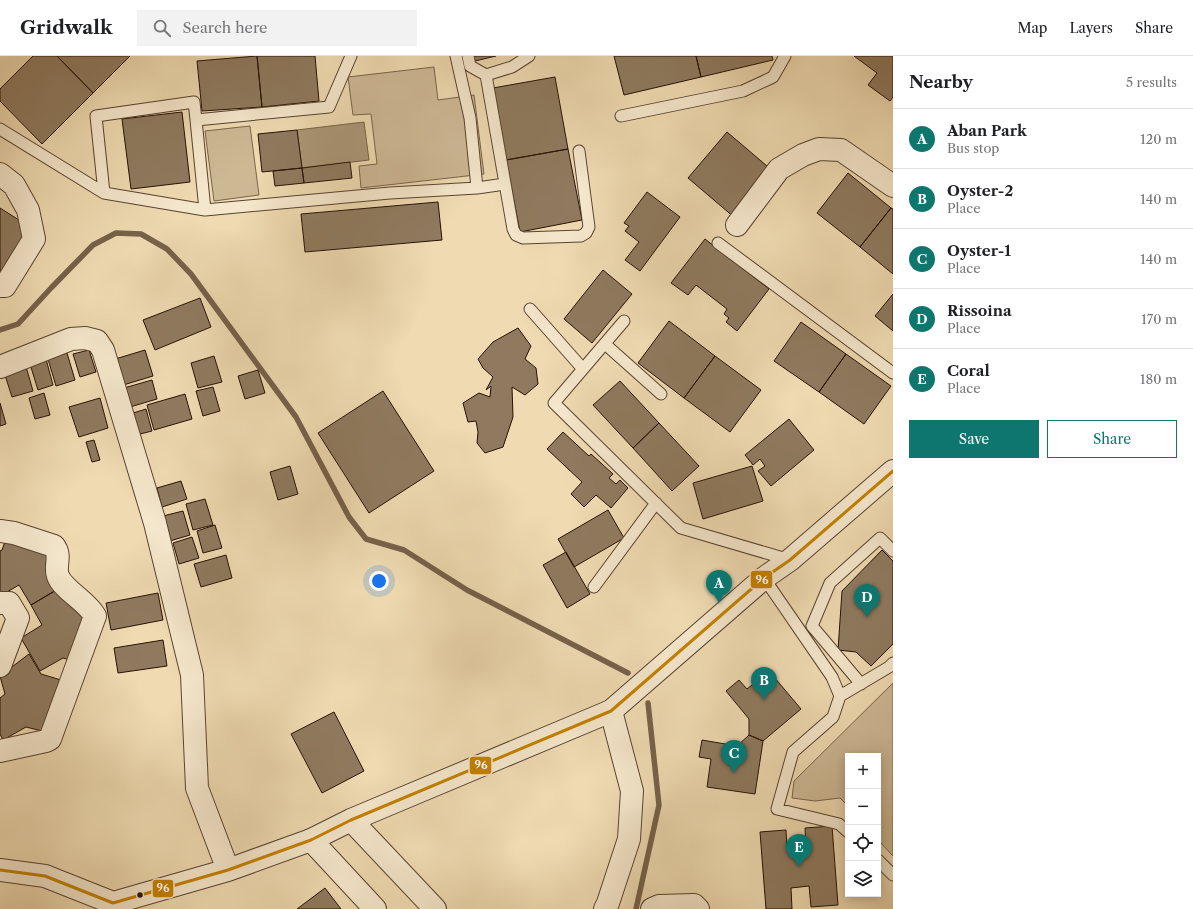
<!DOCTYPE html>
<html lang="en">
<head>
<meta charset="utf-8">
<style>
	:root { --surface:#fff; --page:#f2f2f2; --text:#202124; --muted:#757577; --line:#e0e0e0; --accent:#0f766e }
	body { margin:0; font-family:"Libre Caslon Text",serif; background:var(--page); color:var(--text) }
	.controls { position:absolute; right:12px; bottom:12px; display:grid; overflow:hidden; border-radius:0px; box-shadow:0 2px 10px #0003 }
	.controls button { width:36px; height:36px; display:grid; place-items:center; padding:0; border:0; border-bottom:1px solid var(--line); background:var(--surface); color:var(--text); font:20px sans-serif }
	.you { position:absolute; left:379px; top:525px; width:14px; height:14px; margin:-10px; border:3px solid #fff; border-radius:50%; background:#1a73e8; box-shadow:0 0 0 6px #1a73e833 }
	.badge { display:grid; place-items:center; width:26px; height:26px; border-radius:50%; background:var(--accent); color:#fff; font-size:13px; font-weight:700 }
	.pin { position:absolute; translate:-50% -33px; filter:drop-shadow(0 1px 2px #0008) }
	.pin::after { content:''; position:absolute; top:21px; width:14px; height:12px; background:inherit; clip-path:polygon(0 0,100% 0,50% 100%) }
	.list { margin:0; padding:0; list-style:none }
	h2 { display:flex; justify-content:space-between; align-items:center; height:52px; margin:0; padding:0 16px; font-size:17px }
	h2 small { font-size:13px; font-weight:400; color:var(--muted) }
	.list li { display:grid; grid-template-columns:26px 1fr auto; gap:12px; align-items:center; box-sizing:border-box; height:60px; padding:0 16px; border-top:1px solid var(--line) }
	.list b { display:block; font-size:15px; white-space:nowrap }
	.list p { margin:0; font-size:13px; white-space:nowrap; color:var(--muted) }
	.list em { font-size:13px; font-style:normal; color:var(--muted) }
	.actions { display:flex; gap:8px; padding:12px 16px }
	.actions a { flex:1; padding:9px 0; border:1px solid var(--accent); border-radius:0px; text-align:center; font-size:14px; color:var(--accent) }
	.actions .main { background:var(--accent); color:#fff }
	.icon { flex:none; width:22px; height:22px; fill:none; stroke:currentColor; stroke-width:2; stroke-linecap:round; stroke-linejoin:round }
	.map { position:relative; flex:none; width:893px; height:853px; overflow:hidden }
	header { display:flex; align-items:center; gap:24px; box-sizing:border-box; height:56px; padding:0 20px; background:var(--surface); border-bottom:1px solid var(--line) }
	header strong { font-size:19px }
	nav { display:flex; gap:22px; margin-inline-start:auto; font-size:14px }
	.search { width:280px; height:36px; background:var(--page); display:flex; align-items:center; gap:10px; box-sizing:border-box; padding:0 14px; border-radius:0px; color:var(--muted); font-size:15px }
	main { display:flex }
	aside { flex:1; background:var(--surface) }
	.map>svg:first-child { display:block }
	.green { fill:#cdb894; stroke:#7a644d }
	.water { fill:#ab9677; stroke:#76614a }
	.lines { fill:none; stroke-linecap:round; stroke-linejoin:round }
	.stream { stroke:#76614a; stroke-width:5.5 }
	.building { fill:#8f7a5f; stroke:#261106 }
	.service-casing { stroke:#584331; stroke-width:13 }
	.minor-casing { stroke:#584331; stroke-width:24 }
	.tertiary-casing { stroke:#584331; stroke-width:24 }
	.service { stroke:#f5e7cc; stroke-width:11 }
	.minor { stroke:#f5e7cc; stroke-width:22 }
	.tertiary { stroke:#f5e7cc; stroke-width:22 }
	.bus-1-casing { stroke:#f5e7cc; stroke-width:6 }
	.bus-1 { stroke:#c38102; stroke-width:3 }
	.bus-dot { fill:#261106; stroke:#f5e7cc; stroke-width:1.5 }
	.line-badge { stroke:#f5e7cc; stroke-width:1.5 }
	.badge-label { font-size:11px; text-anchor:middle; font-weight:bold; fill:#fff }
</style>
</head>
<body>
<header>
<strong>Gridwalk</strong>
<div class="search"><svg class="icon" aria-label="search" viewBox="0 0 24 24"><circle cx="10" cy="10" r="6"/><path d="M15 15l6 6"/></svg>Search here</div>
<nav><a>Map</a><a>Layers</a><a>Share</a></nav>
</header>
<main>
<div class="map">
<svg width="893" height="853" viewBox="0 0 893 853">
	<rect width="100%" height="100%" fill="#efdab1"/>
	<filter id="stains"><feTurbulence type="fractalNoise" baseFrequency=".005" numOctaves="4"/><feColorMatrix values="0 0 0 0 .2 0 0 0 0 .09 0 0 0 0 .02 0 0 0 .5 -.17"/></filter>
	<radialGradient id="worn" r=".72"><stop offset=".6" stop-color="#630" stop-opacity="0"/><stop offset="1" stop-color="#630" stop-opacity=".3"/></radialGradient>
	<path class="green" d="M434,11L438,44L474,39L484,118L361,132L359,110L377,108L371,58L353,59L348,21Z
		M250,70L259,139L214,145L205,75Z
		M893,627V800L878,784V700H848V750L840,742L815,745L792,742L794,725Z"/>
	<path class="water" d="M364,66L369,104L302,112L297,74Z"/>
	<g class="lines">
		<path class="stream" d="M0,274L18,268L51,232L93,189L116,177L141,178L167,193L191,218L296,361L349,461L366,483L404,494L467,534L628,617
			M636,853L659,749L648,647"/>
	</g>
	<path class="building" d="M33,0H57L93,37L42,88L0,45V33Z
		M57,0H130L93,37Z
		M257,0L262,51L202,55L197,5Z
		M257,0H315L319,45L262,51Z
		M470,0H496L471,6Z
		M614,0H696L701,21L624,39Z
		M696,0H772L773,4L701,21Z
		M854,0H893V41L890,45L868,29L877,17Z
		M555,21L568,93L506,104L493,32Z
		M182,56L190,126L131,133L122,63Z
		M297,74L302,112L262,116L258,78Z
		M727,76L774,116L735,162L688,122Z
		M568,93L582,164L520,176L506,104Z
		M350,106L352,122L304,127L302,112Z
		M302,112L304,127L275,130L273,115Z
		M848,117L891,152L860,191L817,157Z
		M647,136L680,161L640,215L625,204L639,186L625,175L629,170L624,167Z
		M438,146L442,184L305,196L301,158Z
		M0,152L30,171L2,217L0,216Z
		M891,152L893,153V218L860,191Z
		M705,183L769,233L737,275L726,266L729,262L724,258L727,253L696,229L688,239L671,227Z
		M603,214L632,238L592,287L564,263Z
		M893,238V275L875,260Z
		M200,242L211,271L155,294L143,264Z
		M669,265L715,300L684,342L638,307Z
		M801,266L846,298L819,336L774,305Z
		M518,272L531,290L525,303L536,312L538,328L525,339L512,331L513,361L503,391L485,397L477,387L478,376L476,365L468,366L463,347L479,337L490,341L491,330L486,334L493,321L483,312L478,303L493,286Z
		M89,294L96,316L80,321L73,298Z
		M145,294L153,320L120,330L112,304Z
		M67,297L75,324L56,330L48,303Z
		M846,298L891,330L864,368L819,336Z
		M214,300L222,326L198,332L191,307Z
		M715,300L761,334L730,376L684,342Z
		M46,303L53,329L38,334L30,308Z
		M25,307L33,335L12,341L3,313Z
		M258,314L265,337L245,343L238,320Z
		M152,324L157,343L130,351L124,332Z
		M620,325L659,367L633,392L593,349Z
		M213,331L220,355L203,360L196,335Z
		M383,335L434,415L369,457L318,377Z
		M44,337L50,359L35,363L29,342Z
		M185,338L192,363L154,374L147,349Z
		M100,342L108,372L79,381L69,351Z
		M0,347L6,368L0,370Z
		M146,353L152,375L136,379L130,358Z
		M789,363L814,394L771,430L758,415L765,410L760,403L753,409L745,399Z
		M659,367L699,410L672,435L633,392Z
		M563,376L589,400L591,398L613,418L609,422L616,428L620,424L628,432L611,452L596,439L584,451L571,438L582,426L547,393Z
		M94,384L100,404L92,406L86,386Z
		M290,410L298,438L278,444L270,416Z
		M752,410L763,445L703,463L693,427Z
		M181,425L187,443L162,451L157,432Z
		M205,443L213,469L193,474L186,448Z
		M608,454L624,482L574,511L558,483Z
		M183,455L190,479L170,485L163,460Z
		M215,469L222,492L203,497L197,475Z
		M7,480L52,495L58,533L31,549L19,529L0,540V495L2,494Z
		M192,481L199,502L179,508L173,487Z
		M882,494L893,505V588L871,610L856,596L838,594L842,535Z
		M566,496L590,538L567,552L543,509Z
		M226,499L232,522L201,531L194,508Z
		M58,533L88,556L74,605L63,602L40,615L21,582L42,569L31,549Z
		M158,537L163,564L111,574L106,547Z
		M163,584L167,610L118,617L114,592Z
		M29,598L41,618L61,624L46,676L26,671L3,684L0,678V642L5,638L0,620Z
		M769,615L801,653L763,685L749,679V663L726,635L739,624L747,633Z
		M334,656L364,715L322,737L291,678Z
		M749,679L763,685L755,738L707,731L711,703L699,701L702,684L737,690Z
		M832,770L838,849L811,851L809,830L791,832L792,853H766L760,776L786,774L787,791L806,790L805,772Z
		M325,832L341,853H297Z"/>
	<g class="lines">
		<g class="service-casing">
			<path id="service" d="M351,0L329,51L196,64L205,154L390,137L477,132L505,128
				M456,0L470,62L477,132
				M468,0L470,10L486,19L512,11L529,0
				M486,19L513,173L516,179L523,182L581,180L586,177L589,171L579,95
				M621,60L743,35L773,21L785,0
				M0,73L104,137L205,154
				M104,137L96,60L194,46L196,64
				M718,187L893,317
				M530,253L583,313
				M624,265L554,347L681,472L790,504
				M605,288L661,338
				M764,522L832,621L840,640
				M594,531L656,447
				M861,628L812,570L830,527L880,482L893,495
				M848,776L839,768L777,753L793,696L833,661L840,640L889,611L893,607
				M878,804L893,819"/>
		</g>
		<g class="minor-casing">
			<path id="minor" d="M0,118L14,129L28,154L34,183L5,230H0
				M737,169L779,113L803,99L819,93L841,94L893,130
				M0,311L71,283L85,282L97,285L103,294L155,467L192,619L197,732L228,814
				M0,475L14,477L54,490C62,500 54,510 58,520C63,534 87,545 95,560L50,683L46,685L0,695
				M0,547H9L18,562L0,610
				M0,814L45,820L113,847L228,814L311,784
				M605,853L608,847L629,783L632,735L611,655
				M652,853L659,850L694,849L698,853"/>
		</g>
		<g class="tertiary-casing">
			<path id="tertiary" d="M351,764L435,853
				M375,853L311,784L351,764L611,655L764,522L790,504L893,415"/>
		</g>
		<use href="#service" class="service"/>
		<use href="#minor" class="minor"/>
		<use href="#tertiary" class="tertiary"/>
		<g class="bus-1-casing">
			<path id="bus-1" d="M0,814L45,820L113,847L228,814L311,784L351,764L611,655L764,522L790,504L893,415"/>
		</g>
		<use href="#bus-1" class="bus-1"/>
	</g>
	<circle class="bus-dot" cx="140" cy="839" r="3.5"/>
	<g class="line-badge">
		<rect x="750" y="514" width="23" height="19" rx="4" fill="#c38102"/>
		<rect x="469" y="700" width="23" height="19" rx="4" fill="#c38102"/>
		<rect x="152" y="823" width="22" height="19" rx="4" fill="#c38102"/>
	</g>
	<g class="badge-label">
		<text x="762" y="528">96</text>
		<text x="481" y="713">96</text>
		<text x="163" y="836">96</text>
	</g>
	<rect width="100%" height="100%" filter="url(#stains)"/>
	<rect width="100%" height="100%" fill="url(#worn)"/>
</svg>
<div class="controls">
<button>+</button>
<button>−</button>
<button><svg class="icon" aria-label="locate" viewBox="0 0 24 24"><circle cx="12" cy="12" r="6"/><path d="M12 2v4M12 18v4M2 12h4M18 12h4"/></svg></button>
<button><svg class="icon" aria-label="layers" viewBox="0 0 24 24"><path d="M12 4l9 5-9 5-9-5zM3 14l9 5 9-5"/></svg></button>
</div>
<div class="you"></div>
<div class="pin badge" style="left:719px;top:547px">A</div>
<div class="pin badge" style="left:764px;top:644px">B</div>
<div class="pin badge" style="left:734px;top:717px">C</div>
<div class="pin badge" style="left:867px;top:561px">D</div>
<div class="pin badge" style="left:799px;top:811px">E</div>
</div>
<aside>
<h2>Nearby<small>5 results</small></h2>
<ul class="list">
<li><span class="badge">A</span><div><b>Aban Park</b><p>Bus stop</p></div><em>120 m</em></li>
<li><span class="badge">B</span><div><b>Oyster-2</b><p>Place</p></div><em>140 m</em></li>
<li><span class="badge">C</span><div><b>Oyster-1</b><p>Place</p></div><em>140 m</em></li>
<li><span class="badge">D</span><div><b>Rissoina</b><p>Place</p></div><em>170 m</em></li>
<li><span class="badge">E</span><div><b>Coral</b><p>Place</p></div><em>180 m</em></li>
</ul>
<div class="actions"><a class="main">Save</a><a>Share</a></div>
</aside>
</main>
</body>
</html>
